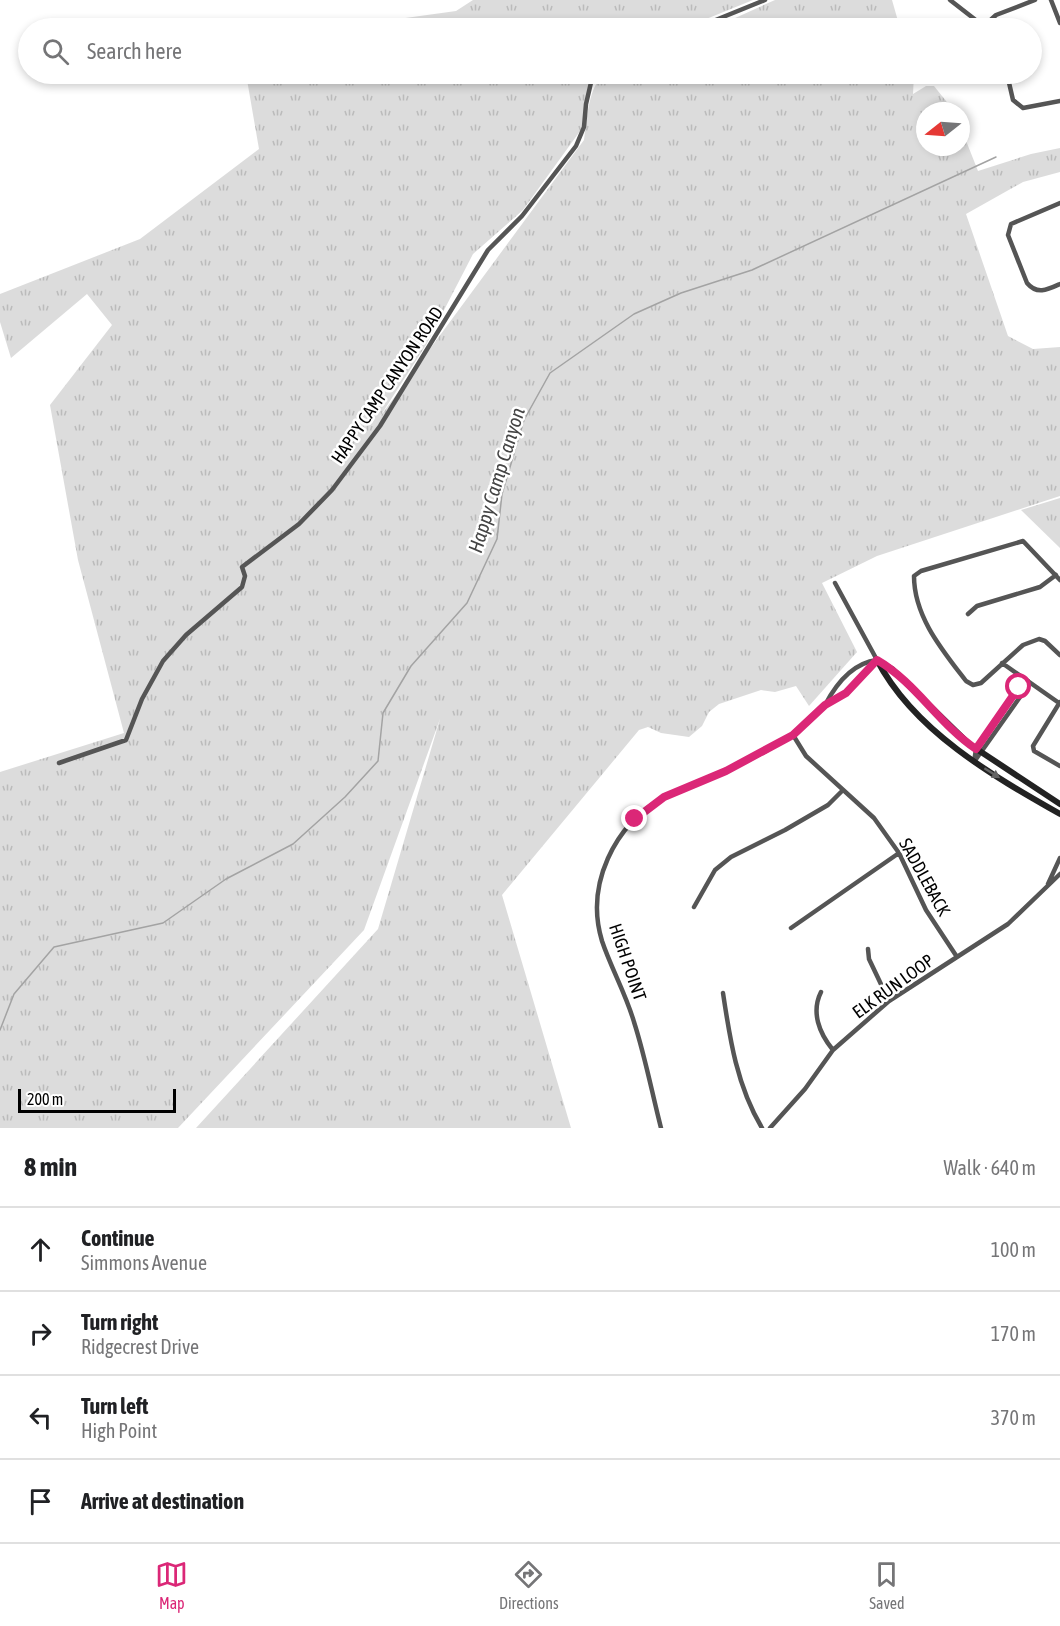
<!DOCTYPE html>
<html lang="en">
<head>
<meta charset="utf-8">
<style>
	:root { --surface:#fff; --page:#f6f6f6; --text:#202124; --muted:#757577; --line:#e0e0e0; --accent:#db2777 }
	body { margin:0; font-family:"Asap Condensed",sans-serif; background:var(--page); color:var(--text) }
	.compass { position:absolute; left:916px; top:102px; width:54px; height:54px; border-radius:50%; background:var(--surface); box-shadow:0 3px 9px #0003; rotate:253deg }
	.scale { position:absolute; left:18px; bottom:15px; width:158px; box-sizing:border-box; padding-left:6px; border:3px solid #000; border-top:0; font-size:16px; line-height:21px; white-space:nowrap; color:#000; -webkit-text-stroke:4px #fff; paint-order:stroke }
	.stop { position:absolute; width:18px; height:18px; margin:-14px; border:4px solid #db2777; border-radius:50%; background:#fff }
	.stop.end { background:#db2777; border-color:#fff; box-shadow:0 2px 6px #0008 }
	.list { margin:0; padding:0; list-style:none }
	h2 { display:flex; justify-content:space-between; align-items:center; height:78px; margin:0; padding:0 24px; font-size:26px }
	h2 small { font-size:20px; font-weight:400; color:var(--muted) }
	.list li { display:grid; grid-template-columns:39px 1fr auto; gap:18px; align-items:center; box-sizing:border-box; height:84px; padding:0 24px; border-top:2px solid var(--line) }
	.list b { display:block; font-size:22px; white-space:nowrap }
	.list p { margin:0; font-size:20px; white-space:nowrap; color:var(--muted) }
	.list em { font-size:20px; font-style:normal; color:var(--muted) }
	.icon { flex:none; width:33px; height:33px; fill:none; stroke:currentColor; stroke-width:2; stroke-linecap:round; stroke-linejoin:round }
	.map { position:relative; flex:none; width:1060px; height:1128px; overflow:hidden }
	.search { position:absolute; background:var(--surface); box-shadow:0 3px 9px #0003; left:18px; right:18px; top:18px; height:66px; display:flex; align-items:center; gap:15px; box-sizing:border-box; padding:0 21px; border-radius:33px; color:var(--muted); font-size:22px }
	.sheet { height:414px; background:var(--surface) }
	nav { display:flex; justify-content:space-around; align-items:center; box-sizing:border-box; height:84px; border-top:2px solid var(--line); background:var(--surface); font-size:16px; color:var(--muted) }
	nav a { display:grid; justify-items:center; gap:3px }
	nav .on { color:var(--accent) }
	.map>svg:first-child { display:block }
	.grass { fill:url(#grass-tufts) }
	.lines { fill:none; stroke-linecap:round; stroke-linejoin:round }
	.stream { stroke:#a3a3a3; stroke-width:1.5 }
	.street { stroke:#555; stroke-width:4.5 }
	.secondary { stroke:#222; stroke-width:6 }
	.oneway { fill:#646464 }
	.route { stroke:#db2777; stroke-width:8 }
	.labels { text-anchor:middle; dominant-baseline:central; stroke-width:5; stroke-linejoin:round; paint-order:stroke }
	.street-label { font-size:18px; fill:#000; stroke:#fff }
	.water-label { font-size:20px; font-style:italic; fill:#444; stroke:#fff }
</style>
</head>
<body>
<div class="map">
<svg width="1060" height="1128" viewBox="0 0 1060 1128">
	<defs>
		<pattern id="grass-tufts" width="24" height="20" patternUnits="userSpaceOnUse" patternTransform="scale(1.5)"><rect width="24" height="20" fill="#dcdcdc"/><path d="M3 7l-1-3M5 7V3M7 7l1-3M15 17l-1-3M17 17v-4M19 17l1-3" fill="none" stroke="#bbb"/></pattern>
	</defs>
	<rect width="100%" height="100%" fill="#fff"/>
	<path class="grass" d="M473,0H753L684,28H333L456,11Z
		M775,0H892L900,28H713Z
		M246,74H580L590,80L583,127L523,210L473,254L426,345L379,418L584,140C587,121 588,85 605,74H914L913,94L926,86H934L954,111H925V147H961V128L978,171L1031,154L1060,148V172L1023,182L966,214L1008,336L1033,349L1060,347V496L877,556L822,583L857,652L809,706L796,686L775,692L761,690L719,704L709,712L702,726L689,737L661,733L648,727L639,730L502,895L571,1128H196L378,929L440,719L364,930L178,1128H0V772L124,733L78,560L50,405L112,325L87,294L11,358L0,322V294L140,239L259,149Z
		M1060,498V548L1021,510Z"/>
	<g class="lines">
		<path class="stream" d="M0,1030L14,994L54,947L163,923L226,879L293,844L345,797L378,761L383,713L411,666L467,603L497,539L502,494L524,420L550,373L634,314L681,293L752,270L996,157"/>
		<path class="street" d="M950,0L986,28
			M1051,0L1060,23
			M984,26L996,15L1035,0
			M696,28L765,0
			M1007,74L1013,100L1023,108L1060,101
			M1060,203L1011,224L1008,235L1027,283C1037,295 1047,290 1060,284
			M1060,580L1023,541L921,571L914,576C914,617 943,651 966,681L973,685L981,683L1023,645L1039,639L1045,641L1060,655
			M835,583L877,660
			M968,614L977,606L1040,587L1056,575
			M877,660L846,693L825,705C836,684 853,663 877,660Z
			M1002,663L1059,703
			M1025,686L1019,687L976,749L974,762L1025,690L1028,681
			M1060,702L1033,746L1034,751L1060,766
			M793,735L806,756L874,818L899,853L926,910L957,957
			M59,763L126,740L142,699L163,661L186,635L242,587L245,576L242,567L299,524L332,490L380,426L488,250L522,216L576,146L584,127L586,104L593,74
			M1048,884L1060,858
			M694,907L715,870L731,857L785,830L828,805L843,790
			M791,928L899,853
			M868,949L869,959L889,1001
			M821,992C811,1012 819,1033 833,1050
			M723,993C730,1040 737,1086 762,1128
			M661,1128C652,1093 645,1056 634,1022C626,994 611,968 602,941C585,885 614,825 664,797C676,790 690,787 702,781C747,762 792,742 825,705
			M770,1128L805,1089L833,1050L889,1001L1008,924L1060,874"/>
		<path class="secondary" d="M877,660C914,731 993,776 1060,814
			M877,660L892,669L969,744L1060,804"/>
	</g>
	<defs><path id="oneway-solid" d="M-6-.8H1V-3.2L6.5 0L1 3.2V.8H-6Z" transform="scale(1.5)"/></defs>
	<use class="oneway" href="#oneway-solid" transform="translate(992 773) rotate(32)"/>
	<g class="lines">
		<path class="route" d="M635,819L664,797L726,771L793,735L825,705L846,693L877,660C915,682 939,724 976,749L1019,687"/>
	</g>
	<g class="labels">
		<g class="street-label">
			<text transform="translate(387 385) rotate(-56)">HAPPY CAMP CANYON ROAD</text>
			<text transform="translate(925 877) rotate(61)">SADDLEBACK</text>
			<text transform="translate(628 962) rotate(71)">HIGH POINT</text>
			<text transform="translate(893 986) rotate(-36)">ELK RUN LOOP</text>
		</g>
		<g class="water-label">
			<text transform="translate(496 480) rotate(-73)">Happy Camp Canyon</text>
		</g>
	</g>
</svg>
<svg class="compass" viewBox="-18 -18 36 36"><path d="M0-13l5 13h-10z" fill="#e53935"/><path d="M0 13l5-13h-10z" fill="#757577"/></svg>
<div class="scale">200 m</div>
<div class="stop" style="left:1019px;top:687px"></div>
<div class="stop end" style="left:635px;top:819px"></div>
<div class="search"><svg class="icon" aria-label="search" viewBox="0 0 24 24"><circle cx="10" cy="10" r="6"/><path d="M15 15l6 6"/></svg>Search here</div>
</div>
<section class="sheet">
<h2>8 min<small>Walk · 640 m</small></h2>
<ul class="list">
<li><svg class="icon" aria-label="ahead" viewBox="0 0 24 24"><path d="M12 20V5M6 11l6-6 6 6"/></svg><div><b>Continue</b><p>Simmons Avenue</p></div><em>100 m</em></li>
<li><svg class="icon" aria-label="right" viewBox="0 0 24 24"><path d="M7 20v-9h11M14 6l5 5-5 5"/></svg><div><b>Turn right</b><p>Ridgecrest Drive</p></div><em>170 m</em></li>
<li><svg class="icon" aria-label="left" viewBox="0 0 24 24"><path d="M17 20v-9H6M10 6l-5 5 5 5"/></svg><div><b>Turn left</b><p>High Point</p></div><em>370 m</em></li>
<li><svg class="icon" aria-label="arrive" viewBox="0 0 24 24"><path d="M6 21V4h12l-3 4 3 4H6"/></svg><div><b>Arrive at destination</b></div></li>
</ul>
</section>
<nav>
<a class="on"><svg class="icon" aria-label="map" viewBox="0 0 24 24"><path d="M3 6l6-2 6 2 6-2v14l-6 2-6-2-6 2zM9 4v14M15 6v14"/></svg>Map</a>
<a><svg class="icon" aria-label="directions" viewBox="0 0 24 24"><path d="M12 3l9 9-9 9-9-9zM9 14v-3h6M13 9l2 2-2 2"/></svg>Directions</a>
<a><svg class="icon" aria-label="saved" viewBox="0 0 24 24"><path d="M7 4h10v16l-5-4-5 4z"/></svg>Saved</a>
</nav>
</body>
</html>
